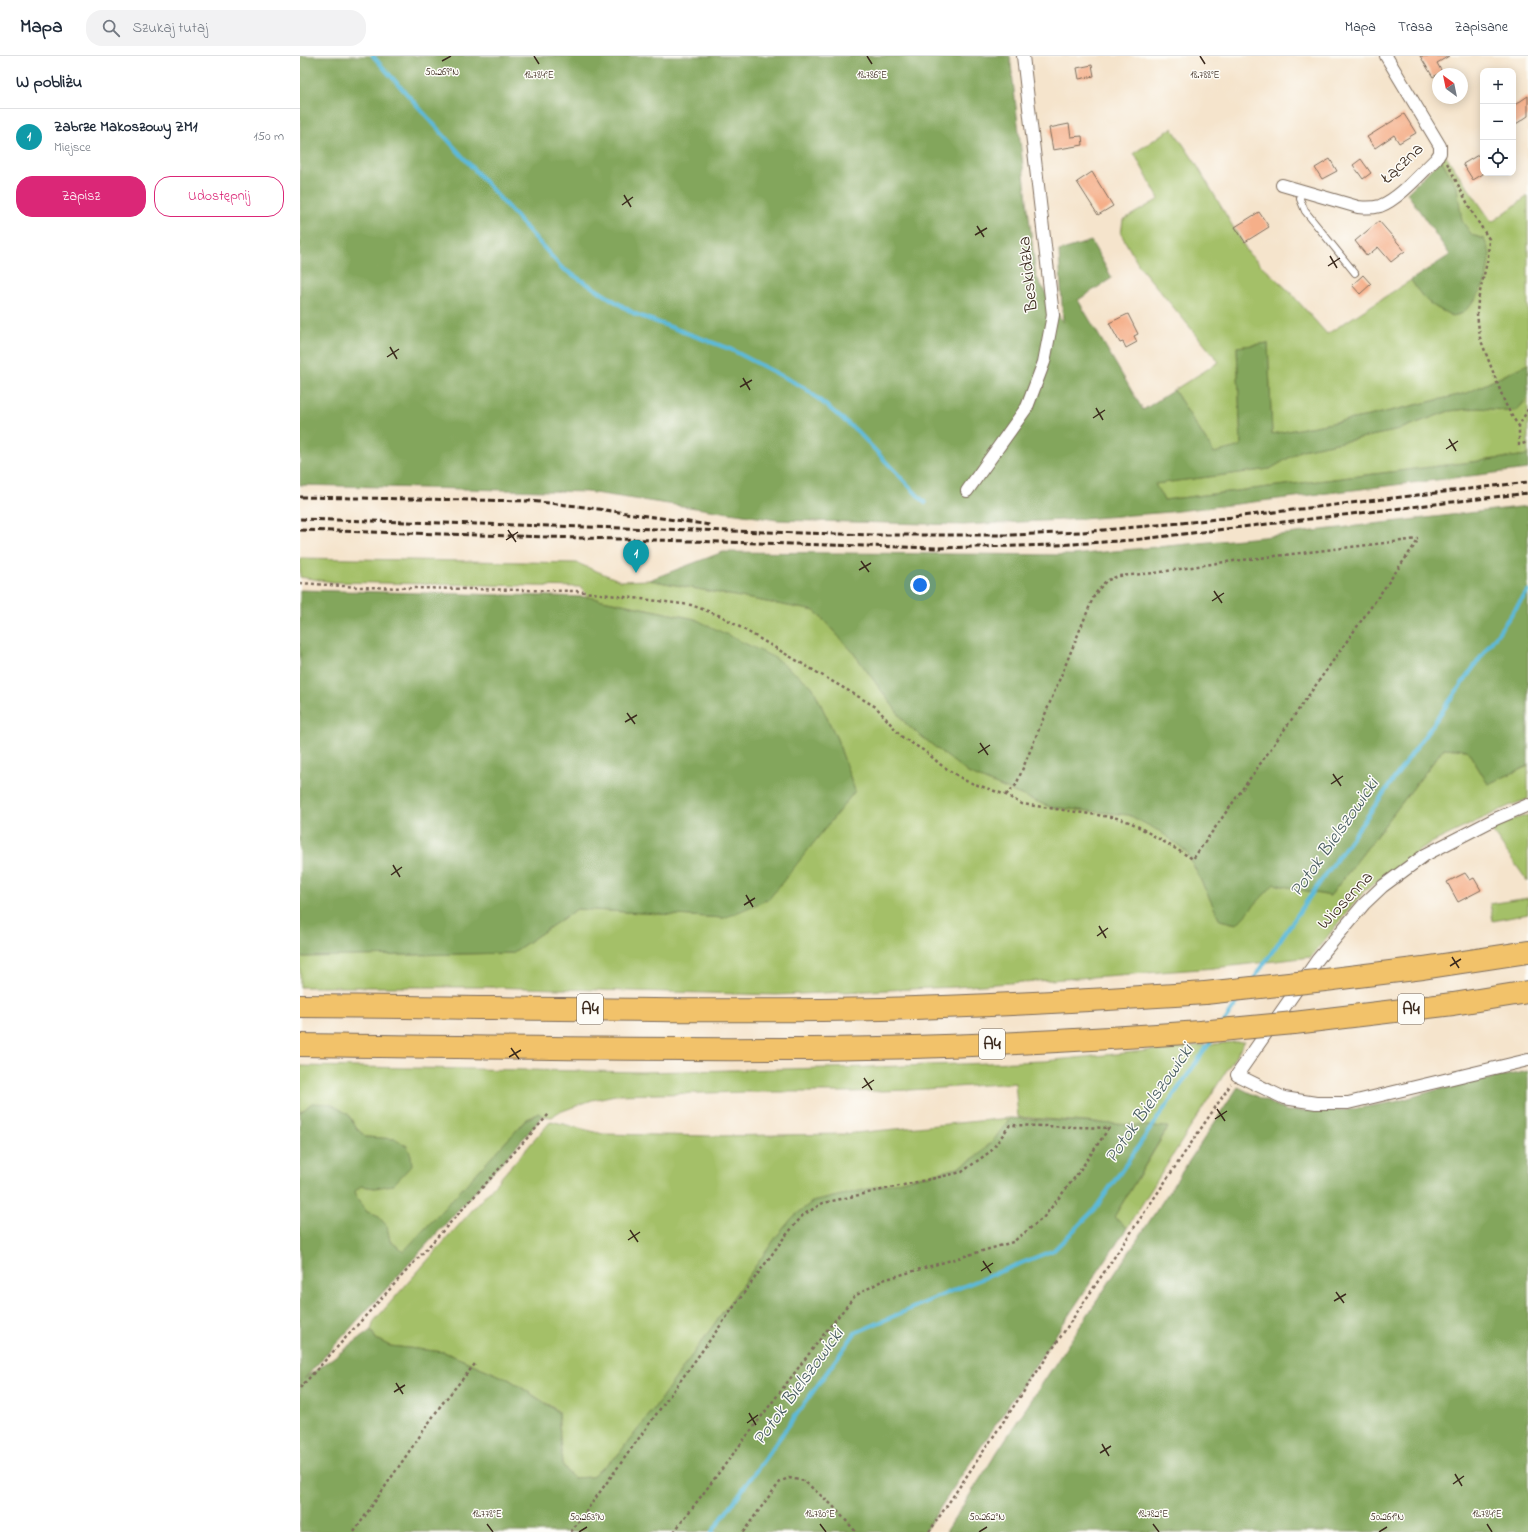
<!DOCTYPE html>
<html lang="pl">
<head>
<meta charset="utf-8">
<style>
	:root { --surface:#fff; --page:#f2f2f3; --text:#1f2937; --muted:#747a83; --line:#e0e1e3; --accent:#db2777 }
	body { margin:0; font-family:"Indie Flower",sans-serif; background:var(--page); color:var(--text) }
	.controls { position:absolute; right:12px; top:12px; display:grid; overflow:hidden; border-radius:8px; box-shadow:0 2px 10px #0003 }
	.controls button { width:36px; height:36px; display:grid; place-items:center; padding:0; border:0; border-bottom:1px solid var(--line); background:var(--surface); color:var(--text); font:20px sans-serif }
	.compass { position:absolute; left:1132px; top:12px; width:36px; height:36px; border-radius:50%; background:var(--surface); box-shadow:0 2px 10px #0003; rotate:327deg }
	.you { position:absolute; left:620px; top:529px; width:14px; height:14px; margin:-10px; border:3px solid #fff; border-radius:50%; background:#1a73e8; box-shadow:0 0 0 6px #1a73e833 }
	.badge { display:grid; place-items:center; width:26px; height:26px; border-radius:50%; background:var(--accent); color:#fff; font-size:13px; font-weight:700 }
	.pin { position:absolute; translate:-50% -33px; filter:drop-shadow(0 1px 2px #0008) }
	.pin::after { content:''; position:absolute; top:21px; width:14px; height:12px; background:inherit; clip-path:polygon(0 0,100% 0,50% 100%) }
	.list { margin:0; padding:0; list-style:none }
	h2 { display:flex; justify-content:space-between; align-items:center; height:52px; margin:0; padding:0 16px; font-size:17px }
	h2 small { font-size:13px; font-weight:400; color:var(--muted) }
	.list li { display:grid; grid-template-columns:26px 1fr auto; gap:12px; align-items:center; box-sizing:border-box; height:56px; padding:0 16px; border-top:1px solid var(--line) }
	.list b { display:block; font-size:15px; white-space:nowrap }
	.list p { margin:0; font-size:13px; white-space:nowrap; color:var(--muted) }
	.list em { font-size:13px; font-style:normal; color:var(--muted) }
	.actions { display:flex; gap:8px; padding:12px 16px }
	.actions a { flex:1; padding:9px 0; border:1px solid var(--accent); border-radius:16px; text-align:center; font-size:14px; color:var(--accent) }
	.actions .main { background:var(--accent); color:#fff }
	.icon { flex:none; width:22px; height:22px; fill:none; stroke:currentColor; stroke-width:2; stroke-linecap:round; stroke-linejoin:round }
	.map { position:relative; flex:none; width:1228px; height:1476px; overflow:hidden }
	header { display:flex; align-items:center; gap:24px; box-sizing:border-box; height:56px; padding:0 20px; background:var(--surface); border-bottom:1px solid var(--line) }
	header strong { font-size:19px }
	nav { display:flex; gap:22px; margin-inline-start:auto; font-size:14px }
	.search { width:280px; height:36px; background:var(--page); display:flex; align-items:center; gap:10px; box-sizing:border-box; padding:0 14px; border-radius:16px; color:var(--muted); font-size:15px }
	main { display:flex }
	aside { flex:1; background:var(--surface) }
	.map>svg:first-child { display:block }
	.green { fill:#a4c067; stroke:#707542 }
	.forest { fill:#83a65c; stroke:#5f683d }
	.lines { fill:none; stroke-linecap:round; stroke-linejoin:round }
	.stream { stroke:#5cbada; stroke-width:4 }
	.building { fill:#f5af89 }
	.lane-casing { stroke:#7c6b5b; stroke-width:8 }
	.street-casing { stroke:#7c6b5b; stroke-width:14 }
	.highway-casing { stroke:#7c6b5b; stroke-width:24 }
	.path { stroke:#7c6b5b; stroke-width:2.5; stroke-dasharray:3 3; stroke-linecap:butt }
	.lane { stroke:#fff; stroke-width:6 }
	.street { stroke:#fff; stroke-width:12 }
	.highway { stroke:#f2c26a; stroke-width:22 }
	.rail { stroke:#3b2a1e; stroke-width:3; stroke-dasharray:6 3; stroke-linecap:butt }
	.highway-bridge-casing { stroke:#7c6b5b; stroke-width:24; stroke-linecap:butt }
	.highway-bridge { stroke:#f2c26a; stroke-width:22 }
	.ticks { fill:none; stroke:#3b2a1e; stroke-width:1.5 }
	.labels { text-anchor:middle; dominant-baseline:central; stroke-width:3; stroke-linejoin:round; paint-order:stroke }
	.shield { fill:#fdfcf7; stroke:#75695f; stroke-width:1 }
	.shield-label { font-size:17px; font-weight:bold; fill:#3b2a1e }
	.street-label { font-size:18px; fill:#3b2a1e; stroke:#fdfcf7 }
	.water-label { font-size:19px; font-style:italic; fill:#475c60; stroke:#fdfcf7 }
	.ticks-label { font-size:10px; text-anchor:middle; fill:#3b2a1e; stroke:#fdfcf7; stroke-width:3; stroke-linejoin:round; paint-order:stroke }
</style>
</head>
<body>
<header>
<strong>Mapa</strong>
<div class="search"><svg class="icon" aria-label="search" viewBox="0 0 24 24"><circle cx="10" cy="10" r="6"/><path d="M15 15l6 6"/></svg>Szukaj tutaj</div>
<nav><a>Mapa</a><a>Trasa</a><a>Zapisane</a></nav>
</header>
<main>
<aside>
<h2>W pobliżu<small></small></h2>
<ul class="list">
<li><span class="badge" style="background:#0f9aa8">1</span><div><b>Zabrze Makoszowy ZM1</b><p>Miejsce</p></div><em>150 m</em></li>
</ul>
<div class="actions"><a class="main">Zapisz</a><a>Udostępnij</a></div>
</aside>
<div class="map">
<svg width="1228" height="1476" viewBox="0 0 1228 1476">
	<rect width="100%" height="100%" fill="#fdfcf7"/>
	<filter id="ink" filterUnits="userSpaceOnUse"><feTurbulence type="fractalNoise" baseFrequency=".025" numOctaves="2"/><feDisplacementMap in="SourceGraphic" scale="8" xChannelSelector="R" yChannelSelector="G"/><feConvolveMatrix kernelMatrix="1 2 1 2 8 2 1 2 1" color-interpolation-filters="sRGB"/></filter>
	<filter id="wash" filterUnits="userSpaceOnUse"><feTurbulence type="fractalNoise" baseFrequency=".012" numOctaves="4" result="noise"/><feDisplacementMap in="SourceGraphic" scale="16" xChannelSelector="R" yChannelSelector="G"/><feGaussianBlur stdDeviation="0.9" result="paint"/><feColorMatrix in="noise" values="0 0 0 0 0 0 0 0 0 0 0 0 0 0 0 0 0 1.4 0 .05"/><feComposite in="paint" operator="in"/></filter>
	<g filter="url(#wash)">
		<rect width="100%" height="100%" fill="#f5e4cc"/>
		<path class="green" d="M872,72L895,106L949,198L989,235L1027,278L1111,224C1124,245 1131,250 1153,260L1163,257L1184,183L1172,179L1161,165L1157,131L1141,103L1145,99L1192,166L1228,140V308L1167,337L1069,360L972,378L968,287L937,291L941,391L914,397L874,334L919,306L839,210L821,178L823,164L859,143L834,97Z
			M1228,342V399L864,444L854,428L970,413L1002,394L1095,375L1149,355L1178,352L1216,355Z
			M0,502L277,507L321,525L349,524L515,555L552,595L607,669L668,717L750,751L829,759L861,776L887,796L920,864L936,868L974,828L1030,840L1144,692L1167,694L1188,728L1228,710V743L1209,750L1127,789L1064,835L1011,901L914,912L655,931L477,939L186,931H0V901L212,897L277,853L424,862L555,735L537,683L512,630L395,563L288,541L281,531L32,526L0,521Z
			M1228,759V826L1189,771Z
			M1228,842V858L1193,865L1190,848Z
			M945,985L827,1172L814,1161L868,1072L718,1061L715,1027L610,1034L552,1036H449L315,1039L292,1044L257,1057L252,1061L242,1060L239,1057L227,1063L104,1196L90,1185L86,1170L77,1159L67,1156L57,1142L55,1135L61,1130L75,1132L95,1083L66,1081L57,1073L48,1058L12,1047L0,1057V1010L341,1016L574,1011L745,1005Z
			M710,1062L696,1081L680,1098L658,1112L512,1146L493,1161L477,1180L350,1358L317,1400L291,1421L273,1422L262,1409L258,1355L210,1324L144,1296L90,1290L76,1283L71,1274L74,1265L251,1065L303,1078L411,1080L544,1078Z"/>
		<path class="forest" d="M0,0H710L736,220L763,267L759,195L791,185L812,222L778,244L843,354L874,334L914,397L941,390L937,291L968,287L972,378L1069,360L1167,337L1228,308V342L1216,355L1178,352L1149,355L1095,375L1002,394L970,413L855,428L864,444L1228,399V413L870,456L781,463L663,469L477,464L287,436L0,429Z
			M1141,103L1157,131L1162,165L1172,179L1184,183L1190,197L1186,225L1175,244L1163,257L1153,260C1131,250 1124,245 1111,224L1150,199L1107,137Z
			M1228,450V710L1188,728L1167,694L1144,692L1030,840L974,828L937,868L920,864L887,796L861,776L829,759L750,751L668,717L607,669L552,595L515,555L349,524L423,496L772,499L962,481Z
			M0,534L288,541L395,563L475,602L512,630L537,683L555,735L469,843L424,862L277,853L212,897L0,901Z
			M1228,1015V1476H646L701,1390L938,1031L987,1055L1047,1054L1095,1046L1136,1034Z
			M12,1047L31,1048L48,1058L57,1073L66,1081L96,1083L107,1090L111,1099L112,1109L93,1129L75,1132L61,1130L55,1135L57,1142L67,1156L77,1159L87,1170L90,1185L104,1195L227,1063L239,1057L242,1060L232,1073L4,1323L71,1274L76,1283L90,1290L144,1296L210,1324L258,1356L262,1409L273,1422L291,1421L317,1400L350,1358L477,1180L493,1161L512,1146L658,1112L680,1098L696,1081L710,1062L868,1071L814,1161L827,1172L624,1476H0V1057Z"/>
		<g class="lines">
			<path class="stream" d="M73,0L262,212L335,258L430,293L505,332L557,375L625,447
				M953,924L1004,849L1228,535
				M924,966L941,941
				M412,1476L555,1277L654,1234L754,1194L795,1153L913,982"/>
		</g>
		<g id="blocks">
			<path class="building" d="M1120,0H1149L1137,7L1142,16L1133,21Z
				M792,9L794,20L779,23L777,12Z
				M1228,40V60L1213,70V50Z
				M1104,58L1116,77L1099,87L1094,79L1075,92L1067,81Z
				M769,68L771,81L782,80L783,89L753,94L749,72Z
				M1183,96V118L1173,124L1163,108Z
				M1030,103L1037,115L1022,123L1015,112Z
				M1061,103L1071,117L1063,123L1053,109Z
				M792,116L813,150L798,159L777,126Z
				M959,156L969,171L945,186L935,171Z
				M1079,165L1105,195L1091,206L1078,191L1067,200L1055,185Z
				M1063,219L1071,228L1060,238L1052,229Z
				M828,258L838,278L834,280L837,286L826,292L823,286L820,287L809,267Z
				M1165,817L1170,824L1174,822L1181,834L1158,846L1147,826Z"/>
		</g>
	</g>
	<g filter="url(#ink)">
		<use href="#blocks" fill-opacity="0" stroke="#7c6b5b" stroke-width="1"/>
		<g class="lines">
			<g class="lane-casing">
				<path id="lane" d="M1001,135L1000,143L1005,155L1055,217"/>
			</g>
			<g class="street-casing">
				<path id="street" d="M982,129L1058,151C1066,152 1073,152 1080,150C1099,143 1121,117 1136,103L1140,97V90L1086,0
					M667,435L727,351L744,306L753,259L723,0
					M1228,749L1193,764L1125,799L1083,830L1064,848L1018,903L937,1019L984,1042L1016,1047H1048L1228,1004"/>
			</g>
			<g class="highway-casing">
				<path id="highway" d="M1025,924L1123,912L1228,896
					M0,950C194,951 388,957 582,953C690,950 797,944 905,937
					M994,967L1153,948L1228,936
					M0,989C161,991 323,994 484,993C623,993 761,986 900,976"/>
			</g>
			<path class="path" d="M1147,107L1173,158L1189,183L1188,202L1178,244L1177,258L1180,282L1205,347L1213,362L1219,370
				M1228,353L1219,370V389L1228,386
				M0,527L58,531L276,535L391,549L421,560L576,651L602,681L626,696L641,709L666,725L706,739L722,748L797,759L817,762L832,767L893,803L1119,483
				M706,739L716,729L793,542L798,534L806,525L818,520L855,517L917,507L1118,483
				M0,1332L249,1058
				M54,1476L141,1349L175,1308
				M271,1476L483,1183L503,1159L523,1147L662,1116L691,1095L710,1069L810,1072
				M374,1476L527,1274L555,1240L583,1224L713,1186L743,1162L776,1120L809,1072
				M443,1476L473,1435L481,1425L489,1422L504,1425L532,1449L556,1476
				M629,1476L931,1028"/>
			<use href="#lane" class="lane"/>
			<use href="#street" class="street"/>
			<use href="#highway" class="highway"/>
			<path class="rail" d="M0,441L230,445L277,450L410,469
				M0,463L577,479H712L782,476L891,466L1228,426
				M0,474L636,492L757,489L833,484L1228,437"/>
			<g class="highway-bridge-casing">
				<path id="highway-bridge" d="M905,937L1025,924
					M900,976L994,967"/>
			</g>
			<use href="#highway-bridge" class="highway-bridge"/>
		</g>
	</g>
	<path class="ticks" d="M234,0L239,8M567,0L572,8M900,0L905,8M142,5L151,0M324,139L331,151M322,149L333,141M677,170L684,181M675,179L687,172M1030,200L1037,212M1028,210L1040,202M90,291L97,303M87,301L99,293M443,322L450,334M440,331L452,324M796,352L803,364M793,362L805,354M1149,383L1156,395M1146,393L1158,385M208,474L216,486M206,484L218,476M561,505L569,516M559,514L571,507M914,535L922,547M912,545L924,537M327,657L335,668M325,666L337,659M680,687L688,699M678,697L690,689M1033,718L1041,730M1031,728L1043,720M93,809L100,821M91,819L102,811M446,839L453,851M444,849L455,842M799,870L806,882M797,880L808,872M1152,901L1159,912M1150,910L1161,903M211,992L219,1003M209,1001L221,994M564,1022L572,1034M562,1032L574,1024M917,1053L925,1065M915,1063L927,1055M330,1174L338,1186M328,1184L340,1176M683,1205L691,1217M681,1215L693,1207M1036,1236L1044,1247M1034,1245L1046,1238M96,1327L103,1338M94,1336L105,1329M449,1357L456,1369M447,1367L458,1359M802,1388L809,1400M800,1397L811,1390M1155,1418L1162,1430M1153,1428L1164,1420M187,1468L193,1476M520,1468L526,1476M853,1468L859,1476M1187,1468L1192,1476M279,1476L287,1471M679,1476L687,1471M1079,1476L1087,1471"/>
	<g class="labels">
		<g class="shield">
			<rect x="277" y="938" width="26" height="30" rx="3"/>
			<rect x="1098" y="938" width="26" height="30" rx="3"/>
			<rect x="679" y="973" width="26" height="30" rx="3"/>
		</g>
		<g class="shield-label">
			<text x="290" y="953">A4</text>
			<text x="1111" y="953">A4</text>
			<text x="692" y="988">A4</text>
		</g>
		<g class="street-label">
			<text transform="translate(1103 108) rotate(-43)">Łączna</text>
			<text transform="translate(729 218) rotate(-96)">Beskidzka</text>
			<text transform="translate(1046 845) rotate(-47)">Wiosenna</text>
		</g>
		<g class="water-label">
			<text transform="translate(1035 782) rotate(-55)">Potok Bielszowicki</text>
			<text transform="translate(850 1048) rotate(-55)">Potok Bielszowicki</text>
			<text transform="translate(499 1331) rotate(-54)">Potok Bielszowicki</text>
		</g>
	</g>
	<g class="ticks-label">
		<text x="142" y="19">50.269°N</text>
		<text x="239" y="22">18.784°E</text>
		<text x="572" y="22">18.786°E</text>
		<text x="905" y="22">18.788°E</text>
		<text x="187" y="1461">18.778°E</text>
		<text x="520" y="1461">18.780°E</text>
		<text x="853" y="1461">18.782°E</text>
		<text x="1187" y="1461">18.784°E</text>
		<text x="287" y="1464">50.263°N</text>
		<text x="687" y="1464">50.262°N</text>
		<text x="1087" y="1464">50.261°N</text>
	</g>
</svg>
<div class="controls">
<button>+</button>
<button>−</button>
<button><svg class="icon" aria-label="locate" viewBox="0 0 24 24"><circle cx="12" cy="12" r="6"/><path d="M12 2v4M12 18v4M2 12h4M18 12h4"/></svg></button>
</div>
<svg class="compass" viewBox="-18 -18 36 36"><path d="M0-13l5 13h-10z" fill="#e53935"/><path d="M0 13l5-13h-10z" fill="#747a83"/></svg>
<div class="you"></div>
<div class="pin badge" style="left:336px;top:517px;background:#0f9aa8">1</div>
</div>
</main>
</body>
</html>
